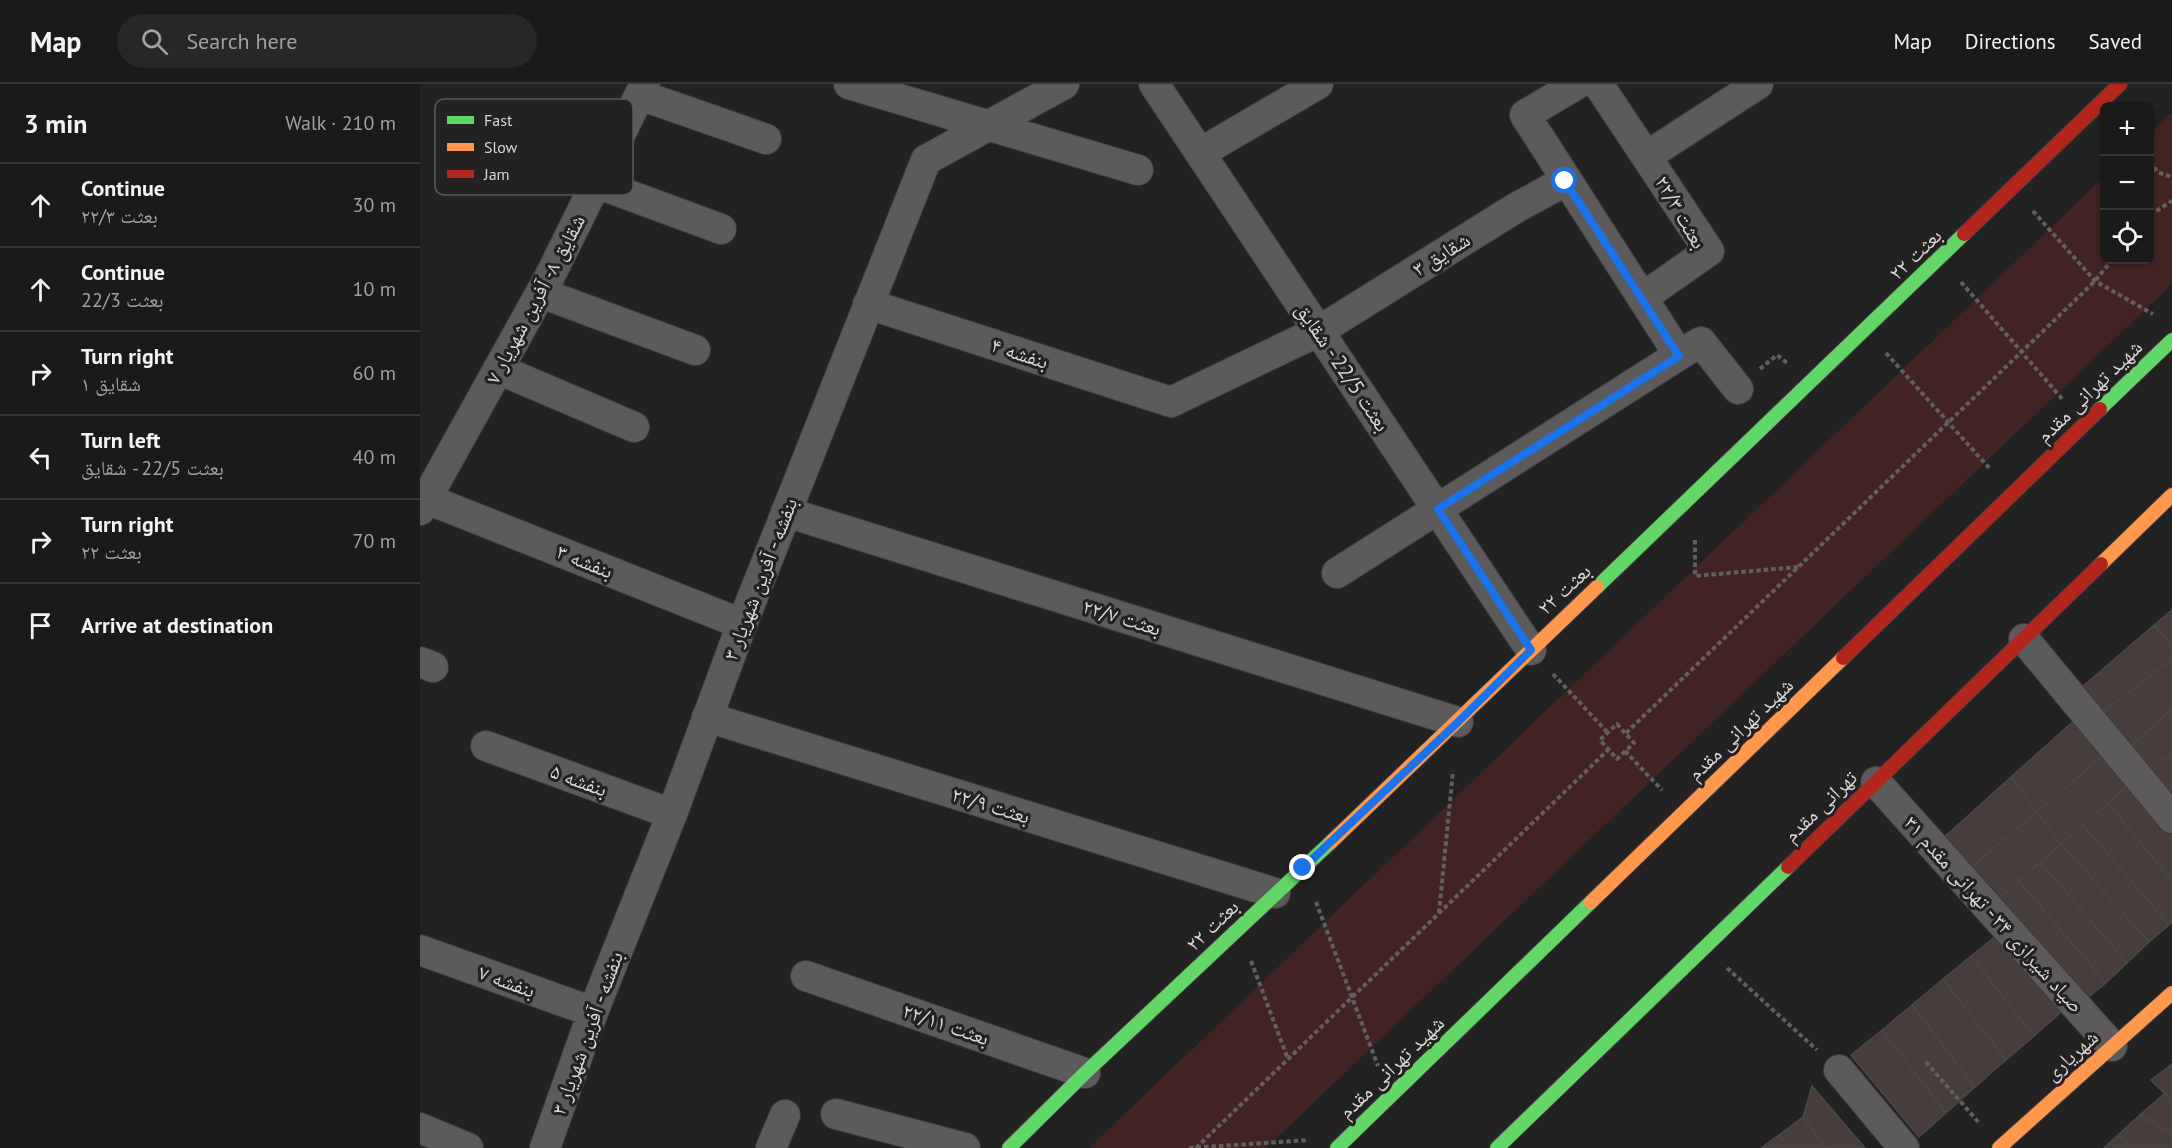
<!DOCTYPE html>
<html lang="en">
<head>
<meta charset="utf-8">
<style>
	:root { --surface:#1a1a1a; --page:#272727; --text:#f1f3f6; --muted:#9fa1a2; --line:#383839 }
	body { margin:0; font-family:"PT Sans","Noto Naskh Arabic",sans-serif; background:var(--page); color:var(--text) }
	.controls { position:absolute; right:18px; top:18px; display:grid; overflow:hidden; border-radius:9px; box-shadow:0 2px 4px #0004 }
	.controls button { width:54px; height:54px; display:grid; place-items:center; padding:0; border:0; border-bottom:2px solid var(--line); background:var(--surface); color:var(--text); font:30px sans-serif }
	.stop { position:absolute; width:18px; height:18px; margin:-14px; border:4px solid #1a73e8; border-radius:50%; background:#fff }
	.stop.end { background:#1a73e8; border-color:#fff; box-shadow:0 2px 6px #0008 }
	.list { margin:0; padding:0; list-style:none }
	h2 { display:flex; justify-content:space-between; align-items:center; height:78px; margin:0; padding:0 24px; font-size:26px }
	h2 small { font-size:20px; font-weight:400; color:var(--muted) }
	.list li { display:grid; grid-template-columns:39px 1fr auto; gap:18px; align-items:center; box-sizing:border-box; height:84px; padding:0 24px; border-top:2px solid var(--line) }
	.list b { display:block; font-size:22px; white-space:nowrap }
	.list p { margin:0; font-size:20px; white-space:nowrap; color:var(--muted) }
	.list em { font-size:20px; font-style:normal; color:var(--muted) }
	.icon { flex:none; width:33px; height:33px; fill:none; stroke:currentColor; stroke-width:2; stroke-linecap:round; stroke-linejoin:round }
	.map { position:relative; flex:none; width:1752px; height:1064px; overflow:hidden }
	header { display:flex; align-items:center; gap:36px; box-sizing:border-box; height:84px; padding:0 30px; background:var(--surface); border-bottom:2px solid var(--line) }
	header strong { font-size:28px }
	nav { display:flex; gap:33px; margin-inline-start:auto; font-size:21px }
	.search { width:420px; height:54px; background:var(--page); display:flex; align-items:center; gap:15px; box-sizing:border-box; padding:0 21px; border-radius:33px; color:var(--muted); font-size:22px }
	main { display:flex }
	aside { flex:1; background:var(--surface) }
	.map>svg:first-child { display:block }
	.green { fill:#422323 }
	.building { fill:#473d3d; stroke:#494847; stroke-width:1.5 }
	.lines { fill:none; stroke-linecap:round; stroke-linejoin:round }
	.street-casing { stroke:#3d3c3c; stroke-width:32 }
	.fast-casing { stroke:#3d3c3c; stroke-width:16 }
	.slow-casing { stroke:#3d3c3c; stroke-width:16 }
	.jam-casing { stroke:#3d3c3c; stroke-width:16 }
	.path { stroke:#616060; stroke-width:4; stroke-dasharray:4.5 3; stroke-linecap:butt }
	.street { stroke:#5c5a5a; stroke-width:30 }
	.fast { stroke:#63d668; stroke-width:14 }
	.slow { stroke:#ff974d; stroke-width:14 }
	.jam { stroke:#b3261e; stroke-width:14 }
	.route { stroke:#1a73e8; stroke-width:8 }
	.labels { text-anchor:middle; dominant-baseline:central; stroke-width:6; stroke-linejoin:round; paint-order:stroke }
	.street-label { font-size:21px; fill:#d8d6d6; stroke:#242121 }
	.key { fill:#242121; stroke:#5a5757; stroke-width:1.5 }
	.key-label { font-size:16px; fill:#d8d6d6 }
</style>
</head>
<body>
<header>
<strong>Map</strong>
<div class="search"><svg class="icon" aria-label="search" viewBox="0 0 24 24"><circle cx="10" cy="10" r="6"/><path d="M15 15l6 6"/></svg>Search here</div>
<nav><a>Map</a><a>Directions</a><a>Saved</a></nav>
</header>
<main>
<aside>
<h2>3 min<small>Walk · 210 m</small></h2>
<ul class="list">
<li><svg class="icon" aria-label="ahead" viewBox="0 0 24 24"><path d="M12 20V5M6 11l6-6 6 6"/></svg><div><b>Continue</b><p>بعثت ۲۲/۳</p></div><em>30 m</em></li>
<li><svg class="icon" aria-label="ahead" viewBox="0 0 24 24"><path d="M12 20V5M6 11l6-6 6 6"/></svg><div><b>Continue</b><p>بعثت 22/3</p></div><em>10 m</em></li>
<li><svg class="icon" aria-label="right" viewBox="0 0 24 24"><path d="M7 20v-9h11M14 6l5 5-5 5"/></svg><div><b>Turn right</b><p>شقایق ۱</p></div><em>60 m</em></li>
<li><svg class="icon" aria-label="left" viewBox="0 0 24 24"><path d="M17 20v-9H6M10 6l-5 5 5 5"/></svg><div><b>Turn left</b><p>بعثت 22/5 - شقایق</p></div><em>40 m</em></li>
<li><svg class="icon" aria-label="right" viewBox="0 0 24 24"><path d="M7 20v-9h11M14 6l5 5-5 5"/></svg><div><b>Turn right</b><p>بعثت ۲۲</p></div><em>70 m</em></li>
<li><svg class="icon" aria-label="arrive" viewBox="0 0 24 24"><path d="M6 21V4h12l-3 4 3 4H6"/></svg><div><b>Arrive at destination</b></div></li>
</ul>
</aside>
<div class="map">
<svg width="1752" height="1064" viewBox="0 0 1752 1064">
	<rect width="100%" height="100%" fill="#232222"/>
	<path class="green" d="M1752,28V198L1748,204L846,1064H669L1684,93V176H1730V50Z"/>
	<path class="building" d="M1752,526V562L1734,541Z
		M1734,541L1752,562V575L1682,629L1662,603Z
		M1752,575V625L1711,662L1682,629Z
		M1752,625V669L1731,687L1711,662Z
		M1657,634L1686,669L1617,728L1591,693Z
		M1686,669L1711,699L1641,760L1617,728Z
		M1752,669V712L1731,687Z
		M1591,693L1617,728L1548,786L1521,756Z
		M1711,699L1752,749V797L1688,719Z
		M1688,719L1752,797V838L1749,841L1663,741Z
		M1617,728L1641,760L1576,817L1548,786Z
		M1663,741L1749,841L1729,858L1641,760Z
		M1641,760L1729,858L1707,879L1620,778Z
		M1620,778L1707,879L1686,899L1599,797Z
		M1599,797L1686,899L1665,916L1576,817Z
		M1576,852L1641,928L1614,952L1551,872Z
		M1551,872L1614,952L1586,976L1523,895Z
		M1523,895L1586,976L1555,1003L1492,921Z
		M1492,921L1555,1003L1526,1029L1462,946Z
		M1462,946L1526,1029L1499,1053L1431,971Z
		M1752,980V1017L1731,996Z
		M1392,1002L1445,1064H1406L1383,1033Z
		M1745,1009L1752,1017V1050L1720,1031Z
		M1720,1031L1752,1050V1064H1716L1697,1052Z
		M1383,1033L1406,1064H1369L1359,1051Z
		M1359,1051L1369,1064H1341Z
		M1697,1052L1716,1064H1684Z"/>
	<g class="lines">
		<g class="street-casing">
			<path id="street" d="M429,0L718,86
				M734,0L1111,566
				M1157,0L1105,31L1259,271L1281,258L1318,305
				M1178,0L1289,167L1222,214
				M220,11L346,55
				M780,69L898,0
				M1227,72L1338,0
				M176,99L301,145
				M121,209L275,266
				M448,220L751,318L899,247L1094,125L1145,97
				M78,285L214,343
				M7,415L322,540
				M0,426L130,192L225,0
				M366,428L1038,638
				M917,489L1259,271
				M1604,555L1752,734
				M0,578L13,583
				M287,633L855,809
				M66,662L252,730
				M1456,698L1692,962
				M0,866L173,928
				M386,892L665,989
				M1419,986L1484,1064
				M416,1030L545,1064
				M0,1044L48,1064
				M125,1064L173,928L252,730L322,540L506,76L644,0
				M351,1064L365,1031"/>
		</g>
		<g class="fast-casing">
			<path id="fast" d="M1680,325L1752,256
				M1177,503L1544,150
				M589,1064L665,989L911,758
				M917,1064L1171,818
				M1077,1064L1368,783"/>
		</g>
		<g class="slow-casing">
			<path id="slow" d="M1681,480L1752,411
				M911,758L1177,503
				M1171,818L1423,574
				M1579,1064L1752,909"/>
		</g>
		<g class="jam-casing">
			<path id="jam" d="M1544,150L1700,0
				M1423,574L1680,325
				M1368,783L1681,480"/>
		</g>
		<path class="path" d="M1730,77L1737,88L1752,93
			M1613,127L1675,197L1733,230
			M1730,131L1752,117
			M1541,198L1644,317
			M1466,269L1571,386
			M1340,285L1357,271L1367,279
			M1275,456V492L1378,483
			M1133,590L1188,649
			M1197,640L1214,659L1197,675L1180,656Z
			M1206,649L1675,197L1692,176
			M1205,667L1242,706
			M896,818L958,982
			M1019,829L1033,687
			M831,877L868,975
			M1307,884L1397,966
			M1506,978L1560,1040
			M769,1064L888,1056
			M776,1064L1188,666"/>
		<use href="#street" class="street"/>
		<use href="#fast" class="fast"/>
		<use href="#slow" class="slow"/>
		<use href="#jam" class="jam"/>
	</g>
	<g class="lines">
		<path class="route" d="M883,784L1038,638L1111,566L1018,425L1259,272L1145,97"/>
	</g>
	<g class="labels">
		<g class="street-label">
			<text transform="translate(1261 128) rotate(60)">بعثت ۲۲/۳</text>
			<text transform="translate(1021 170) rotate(-32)">شقایق ۳</text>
			<text transform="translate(1495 170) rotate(-44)">بعثت ۲۲</text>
			<text transform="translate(115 215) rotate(-62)">شقایق ۸- آفرین شهریار ۷</text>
			<text transform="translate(600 269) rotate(18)">بنفشه ۴</text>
			<text transform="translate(923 283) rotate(56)">بعثت 22/5 - شقایق</text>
			<text transform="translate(1669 307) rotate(-44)">شهید تهرانی مقدم</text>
			<text transform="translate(165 477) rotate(22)">بنفشه ۳</text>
			<text transform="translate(340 495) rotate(-69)">بنفشه - آفرین شهریار ۳</text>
			<text transform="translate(1144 505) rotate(-43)">بعثت ۲۲</text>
			<text transform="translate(702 533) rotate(17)">بعثت ۲۲/۷</text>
			<text transform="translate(1320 645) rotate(-44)">شهید تهرانی مقدم</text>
			<text transform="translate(159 696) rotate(20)">بنفشه ۵</text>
			<text transform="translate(571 721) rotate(17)">بعثت ۲۲/۹</text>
			<text transform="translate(1400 722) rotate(-44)">تهرانی مقدم</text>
			<text transform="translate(1574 830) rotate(48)">صیاد شیرازی ۳۴ - تهرانی مقدم ۳۱</text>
			<text transform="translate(792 841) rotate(-44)">بعثت ۲۲</text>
			<text transform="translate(87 897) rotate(20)">بنفشه ۷</text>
			<text transform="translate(526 940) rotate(19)">بعثت ۲۲/۱۱</text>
			<text transform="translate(167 949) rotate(-70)">بنفشه - آفرین شهریار ۳</text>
			<text transform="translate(1651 971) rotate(-42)">شهریاری</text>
			<text transform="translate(971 983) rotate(-44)">شهید تهرانی مقدم</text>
		</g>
	</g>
	<rect x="15" y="15" width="198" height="96" rx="9" class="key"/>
	<rect x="27" y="32" width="27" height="8" fill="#63d668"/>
	<rect x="27" y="59" width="27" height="8" fill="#ff974d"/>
	<rect x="27" y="86" width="27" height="8" fill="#b3261e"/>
	<g class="key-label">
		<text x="64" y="42">Fast</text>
		<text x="64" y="69">Slow</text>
		<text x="64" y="96">Jam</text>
	</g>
</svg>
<div class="controls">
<button>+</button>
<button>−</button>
<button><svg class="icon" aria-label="locate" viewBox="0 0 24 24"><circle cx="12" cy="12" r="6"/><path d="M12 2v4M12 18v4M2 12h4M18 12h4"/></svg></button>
</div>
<div class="stop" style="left:1145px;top:97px"></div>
<div class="stop end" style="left:883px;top:784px"></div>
</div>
</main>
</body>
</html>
